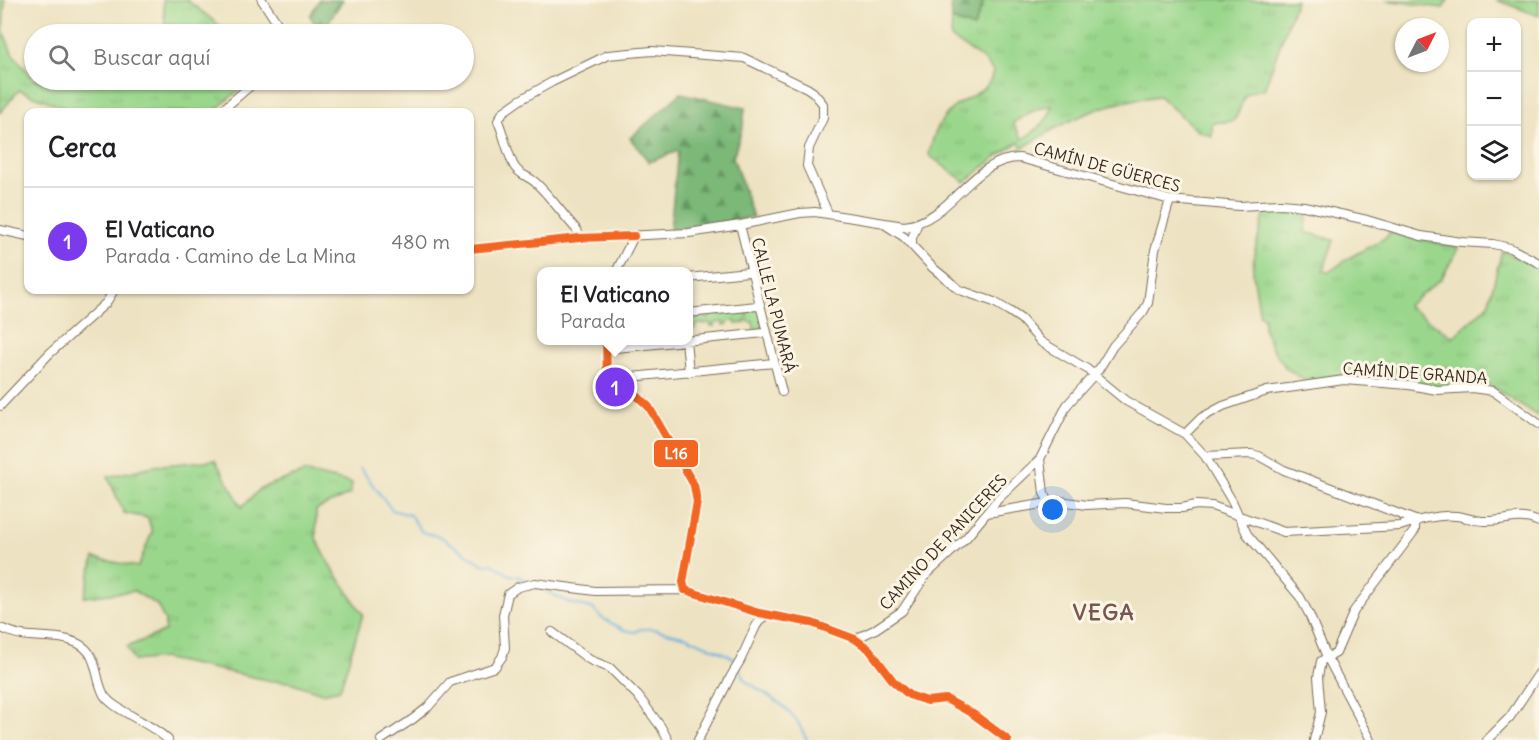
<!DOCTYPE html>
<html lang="es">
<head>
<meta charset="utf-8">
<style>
	:root { --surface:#fff; --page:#f6f6f6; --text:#202124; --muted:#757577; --line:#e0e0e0; --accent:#7c3aed }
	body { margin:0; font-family:Delius,sans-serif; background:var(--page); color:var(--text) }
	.controls { position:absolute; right:18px; top:18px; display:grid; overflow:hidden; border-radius:12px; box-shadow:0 2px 4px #0004 }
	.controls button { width:54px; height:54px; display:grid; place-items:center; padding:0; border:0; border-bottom:2px solid var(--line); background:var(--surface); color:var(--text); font:30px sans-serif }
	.compass { position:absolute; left:1395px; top:18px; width:54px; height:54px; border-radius:50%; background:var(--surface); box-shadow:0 2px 4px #0004; rotate:48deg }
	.you { position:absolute; left:1053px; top:510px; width:21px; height:21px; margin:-15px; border:4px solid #fff; border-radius:50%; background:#1a73e8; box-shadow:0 0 0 9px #1a73e833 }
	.badge { display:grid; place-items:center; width:39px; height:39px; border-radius:50%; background:var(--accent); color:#fff; font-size:20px; font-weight:700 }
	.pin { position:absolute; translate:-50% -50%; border:3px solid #fff; box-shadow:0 2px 6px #0006 }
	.popup { position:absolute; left:537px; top:267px; width:156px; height:78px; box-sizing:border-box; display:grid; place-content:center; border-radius:12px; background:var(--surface); filter:drop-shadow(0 2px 4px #0005); font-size:20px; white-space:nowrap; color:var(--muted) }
	.popup b { font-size:22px; color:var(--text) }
	.popup::after { content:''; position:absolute; left:50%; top:100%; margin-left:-12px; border:12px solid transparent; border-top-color:var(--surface) }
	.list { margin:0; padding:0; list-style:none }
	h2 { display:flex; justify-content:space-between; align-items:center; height:78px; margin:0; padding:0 24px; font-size:26px }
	h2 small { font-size:20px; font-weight:400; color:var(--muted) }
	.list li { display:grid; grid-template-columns:39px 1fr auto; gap:18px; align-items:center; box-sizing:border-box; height:108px; padding:0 24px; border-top:2px solid var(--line) }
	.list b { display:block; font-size:22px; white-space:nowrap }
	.list p { margin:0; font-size:20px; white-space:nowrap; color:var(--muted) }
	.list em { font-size:20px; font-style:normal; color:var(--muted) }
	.icon { flex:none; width:33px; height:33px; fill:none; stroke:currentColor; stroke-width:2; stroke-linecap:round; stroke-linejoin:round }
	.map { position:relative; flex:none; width:1539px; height:740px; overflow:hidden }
	.search { position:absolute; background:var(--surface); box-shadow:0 2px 4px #0004; left:24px; top:24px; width:450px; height:66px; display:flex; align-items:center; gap:15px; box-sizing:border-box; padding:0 21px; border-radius:33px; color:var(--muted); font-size:22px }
	.panel { position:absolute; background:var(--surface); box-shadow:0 2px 4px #0004; left:24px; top:108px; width:450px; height:186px; border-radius:12px }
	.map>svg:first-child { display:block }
	.grass { fill:url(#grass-tufts); stroke:#6a8055; stroke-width:1.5; fill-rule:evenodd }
	.forest { fill:url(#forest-firs); stroke:#5b714b; stroke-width:1.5 }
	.garden { fill:#9ad78c; stroke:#6a8055; stroke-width:1.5 }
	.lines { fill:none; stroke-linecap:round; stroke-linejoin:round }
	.stream { stroke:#64afdd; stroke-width:2 }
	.street-casing { stroke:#796a57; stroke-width:10 }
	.street { stroke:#fff; stroke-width:8 }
	.bus-1-casing { stroke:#fcf5e5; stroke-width:12 }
	.bus-1 { stroke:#f26522; stroke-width:8 }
	.labels { text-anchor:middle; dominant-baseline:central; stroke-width:6; stroke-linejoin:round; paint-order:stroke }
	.street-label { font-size:16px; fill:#3b2a1e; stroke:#fcf5e5 }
	.district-label { font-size:22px; font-weight:bold; letter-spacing:1.5px; fill:#78584e; stroke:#fcf5e5 }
	.line-badge { stroke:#fcf5e5; stroke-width:2 }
	.badge-label { font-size:16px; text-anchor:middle; font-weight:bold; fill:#fff }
</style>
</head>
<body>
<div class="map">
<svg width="1539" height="740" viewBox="0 0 1539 740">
	<defs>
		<pattern id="grass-tufts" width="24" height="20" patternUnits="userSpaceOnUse" patternTransform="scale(1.5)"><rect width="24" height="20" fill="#9ad78c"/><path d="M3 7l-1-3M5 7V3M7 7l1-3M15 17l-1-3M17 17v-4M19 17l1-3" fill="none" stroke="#86b978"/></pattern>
		<pattern id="forest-firs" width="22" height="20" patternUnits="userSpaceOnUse" patternTransform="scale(1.5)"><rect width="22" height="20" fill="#7bb878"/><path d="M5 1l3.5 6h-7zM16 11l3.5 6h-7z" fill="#669662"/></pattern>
	</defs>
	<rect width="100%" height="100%" fill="#fcf5e5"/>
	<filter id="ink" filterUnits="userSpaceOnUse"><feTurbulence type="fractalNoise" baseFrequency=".0167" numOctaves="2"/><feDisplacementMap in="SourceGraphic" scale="12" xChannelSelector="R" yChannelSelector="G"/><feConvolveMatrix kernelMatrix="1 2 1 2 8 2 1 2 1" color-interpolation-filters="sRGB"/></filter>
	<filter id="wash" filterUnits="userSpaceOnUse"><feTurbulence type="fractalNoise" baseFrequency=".008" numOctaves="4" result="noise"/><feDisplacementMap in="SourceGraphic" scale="24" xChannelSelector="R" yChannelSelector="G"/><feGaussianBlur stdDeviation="1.35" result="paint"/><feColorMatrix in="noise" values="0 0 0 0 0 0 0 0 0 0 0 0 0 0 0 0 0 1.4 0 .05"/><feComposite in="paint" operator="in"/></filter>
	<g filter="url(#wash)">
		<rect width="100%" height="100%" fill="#ede2c1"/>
		<path class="grass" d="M0,0H5L3,30L12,53L34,80H251L213,112H75L19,90L0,113Z
			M163,0H187L223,28L236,34H163L165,22Z
			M984,0H1296L1264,90C1237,89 1245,108 1233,121L1212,123V136L1198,131L1159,96C1147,98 1134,99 1123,102C1086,110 1053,129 1022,148L1019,142L999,155L965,182L929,155C932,138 939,120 953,108C967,96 991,92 993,71L984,60L951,38L952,20L974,28ZM1052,106C1049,122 1035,132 1022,139L1013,123C1025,115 1037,107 1052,106Z
			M1385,0H1448L1443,8Z
			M1496,0H1539V16Z
			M1278,210H1293L1308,213L1305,232L1334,240L1323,271L1329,272L1349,258L1387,237L1389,232L1459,248L1441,279L1407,306L1453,337L1488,305L1502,251L1539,267V412L1537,416L1488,384L1436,387L1345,375L1304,380L1286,368L1271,346L1264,329V317L1260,316L1253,273L1254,254L1265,212Z
			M215,460L242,507L261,488L305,472L352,483L350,494L316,510V538L330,565L363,614L340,689L322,693L290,682L272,681L162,658L134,661L127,647L165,631V621L157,605L134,591L84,597L94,558L138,567L152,532L148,518L124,513L108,477L153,466Z"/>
		<path class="forest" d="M319,0H343L321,33L310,16Z
			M951,0H984L974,28L952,20Z
			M681,93L745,108L743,126L733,157L753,217L711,225L670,230L678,151L649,162L630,138Z"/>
		<path class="garden" d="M748,309H760L765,328L754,329L753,322H749L748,320H745V323L736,324L735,321H728V324L723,325V322L715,323V326H711L710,323L695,325V328H691V336H689L688,316L693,315L696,318L699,317V315L705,314L706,318L709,319L710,316L708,314L721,312V315H723V312L743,310V313H746L748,316Z"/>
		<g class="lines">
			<path class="stream" d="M360,468L392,510L410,515L422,532L441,537L484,565L492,564L510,575L517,576L528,582
				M533,585L570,603L592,608L602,618L624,630L635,632L641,629H653L687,637L728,655L734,659L736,663
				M739,668L746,681L782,705L797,721L807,740"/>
		</g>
	</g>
	<g filter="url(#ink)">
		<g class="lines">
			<g class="street-casing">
				<path id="street" d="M262,0L277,23L278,34
					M220,112L257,80
					M884,224L904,237L933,268L960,290L994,302L1009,311L1021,319L1041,342L1087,369L1126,401L1185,434L1205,456L1232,501L1247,534L1300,597L1309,614L1327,657L1371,740
					M740,225L782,392
					M0,230L28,236
					M580,238L577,230C563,215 551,197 536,183C529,176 520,176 514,166C507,152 504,135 498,121L503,112L520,100L552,82L608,55L652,51L744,58L807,88L813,92L823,104V118L809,148L807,166L828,213
					M912,246V238L917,225
					M470,249L580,238L689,233L740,225L800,213L815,212L904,226C952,221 971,158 1020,158L1170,200L1239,206L1281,204L1304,206L1367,220L1421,236L1462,242L1493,244L1510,248L1539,263
					M616,272L634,236
					M688,278L748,272
					M688,313L757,306
					M606,340L607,377L633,392L649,407L694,485L697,502L683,582L685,590
					M686,340L689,372
					M606,349L764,333
					M611,379L774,363
					M0,406L49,354L106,303L114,290
					M1185,434L1201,418L1223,406L1267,391L1344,380L1409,385L1437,390L1472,388L1493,391L1539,424
					M1205,456L1251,454L1259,456L1284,470L1415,520
					M1040,459L1044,493L1049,502
					M987,513L1060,501L1087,505L1125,503L1166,508H1182L1196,505L1212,506L1284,532L1400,526C1417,520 1438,514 1456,516C1467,517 1477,522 1488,521C1509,521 1518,513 1539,522
					M0,628C7,630 15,634 22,635C40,638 60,635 77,643C99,653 94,677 104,695C113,710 153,724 168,740
					M552,632L590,660L610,668L638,696L661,727L668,740
					M855,639L874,630L902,611L926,575L966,538L998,499L1040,459L1067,405L1099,369L1113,346L1143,312L1148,303L1155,250L1170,200
					M381,740L413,719L428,707L450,682L495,667L502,657L505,648L503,615L508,594L518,587L535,583L595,591L685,590L759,613L812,623L862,642L880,662L894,682L909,695L927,701L946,699L952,702L973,714L1008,740
					M698,740L731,676L740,661L756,626L761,619L767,615
					M1314,740L1321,712L1318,677L1321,661L1336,653L1354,611L1415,530V520
					M1487,740L1510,717L1539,673"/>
			</g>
			<use href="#street" class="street"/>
			<g class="bus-1-casing">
				<path id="bus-1" d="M470,249L580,238L634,236
					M606,340L607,377L633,392L649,407L694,485L697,502L683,582L685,590
					M685,590L759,613L812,623L855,639L869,649L894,682L909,695L927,701L946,699L973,714L1008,740"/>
			</g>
			<use href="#bus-1" class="bus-1"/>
		</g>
	</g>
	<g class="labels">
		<g class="street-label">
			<text transform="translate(1107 167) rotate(15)">CAMÍN DE GÜERCES</text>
			<text transform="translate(774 305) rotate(76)">CALLE LA PUMARÁ</text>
			<text transform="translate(1415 373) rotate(4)">CAMÍN DE GRANDA</text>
			<text transform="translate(943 542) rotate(-47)">CAMINO DE PANICERES</text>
		</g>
		<g class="district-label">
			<text x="1104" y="612">VEGA</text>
		</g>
	</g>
	<rect class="line-badge" x="653" y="439" width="46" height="29" rx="6" fill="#f26522"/>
	<g class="badge-label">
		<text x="676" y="459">L16</text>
	</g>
</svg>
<div class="controls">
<button>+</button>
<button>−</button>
<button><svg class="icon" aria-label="layers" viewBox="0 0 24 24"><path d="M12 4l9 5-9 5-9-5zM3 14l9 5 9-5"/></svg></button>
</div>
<svg class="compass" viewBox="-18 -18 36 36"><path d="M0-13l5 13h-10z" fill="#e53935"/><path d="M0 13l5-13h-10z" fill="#757577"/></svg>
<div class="you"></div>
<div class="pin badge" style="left:615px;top:387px">1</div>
<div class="popup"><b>El Vaticano</b>Parada</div>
<div class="search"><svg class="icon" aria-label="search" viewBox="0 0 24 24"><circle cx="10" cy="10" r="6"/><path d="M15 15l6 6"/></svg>Buscar aquí</div>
<section class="panel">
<h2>Cerca<small></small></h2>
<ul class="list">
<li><span class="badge">1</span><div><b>El Vaticano</b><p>Parada · Camino de La Mina</p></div><em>480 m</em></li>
</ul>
</section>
</div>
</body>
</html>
